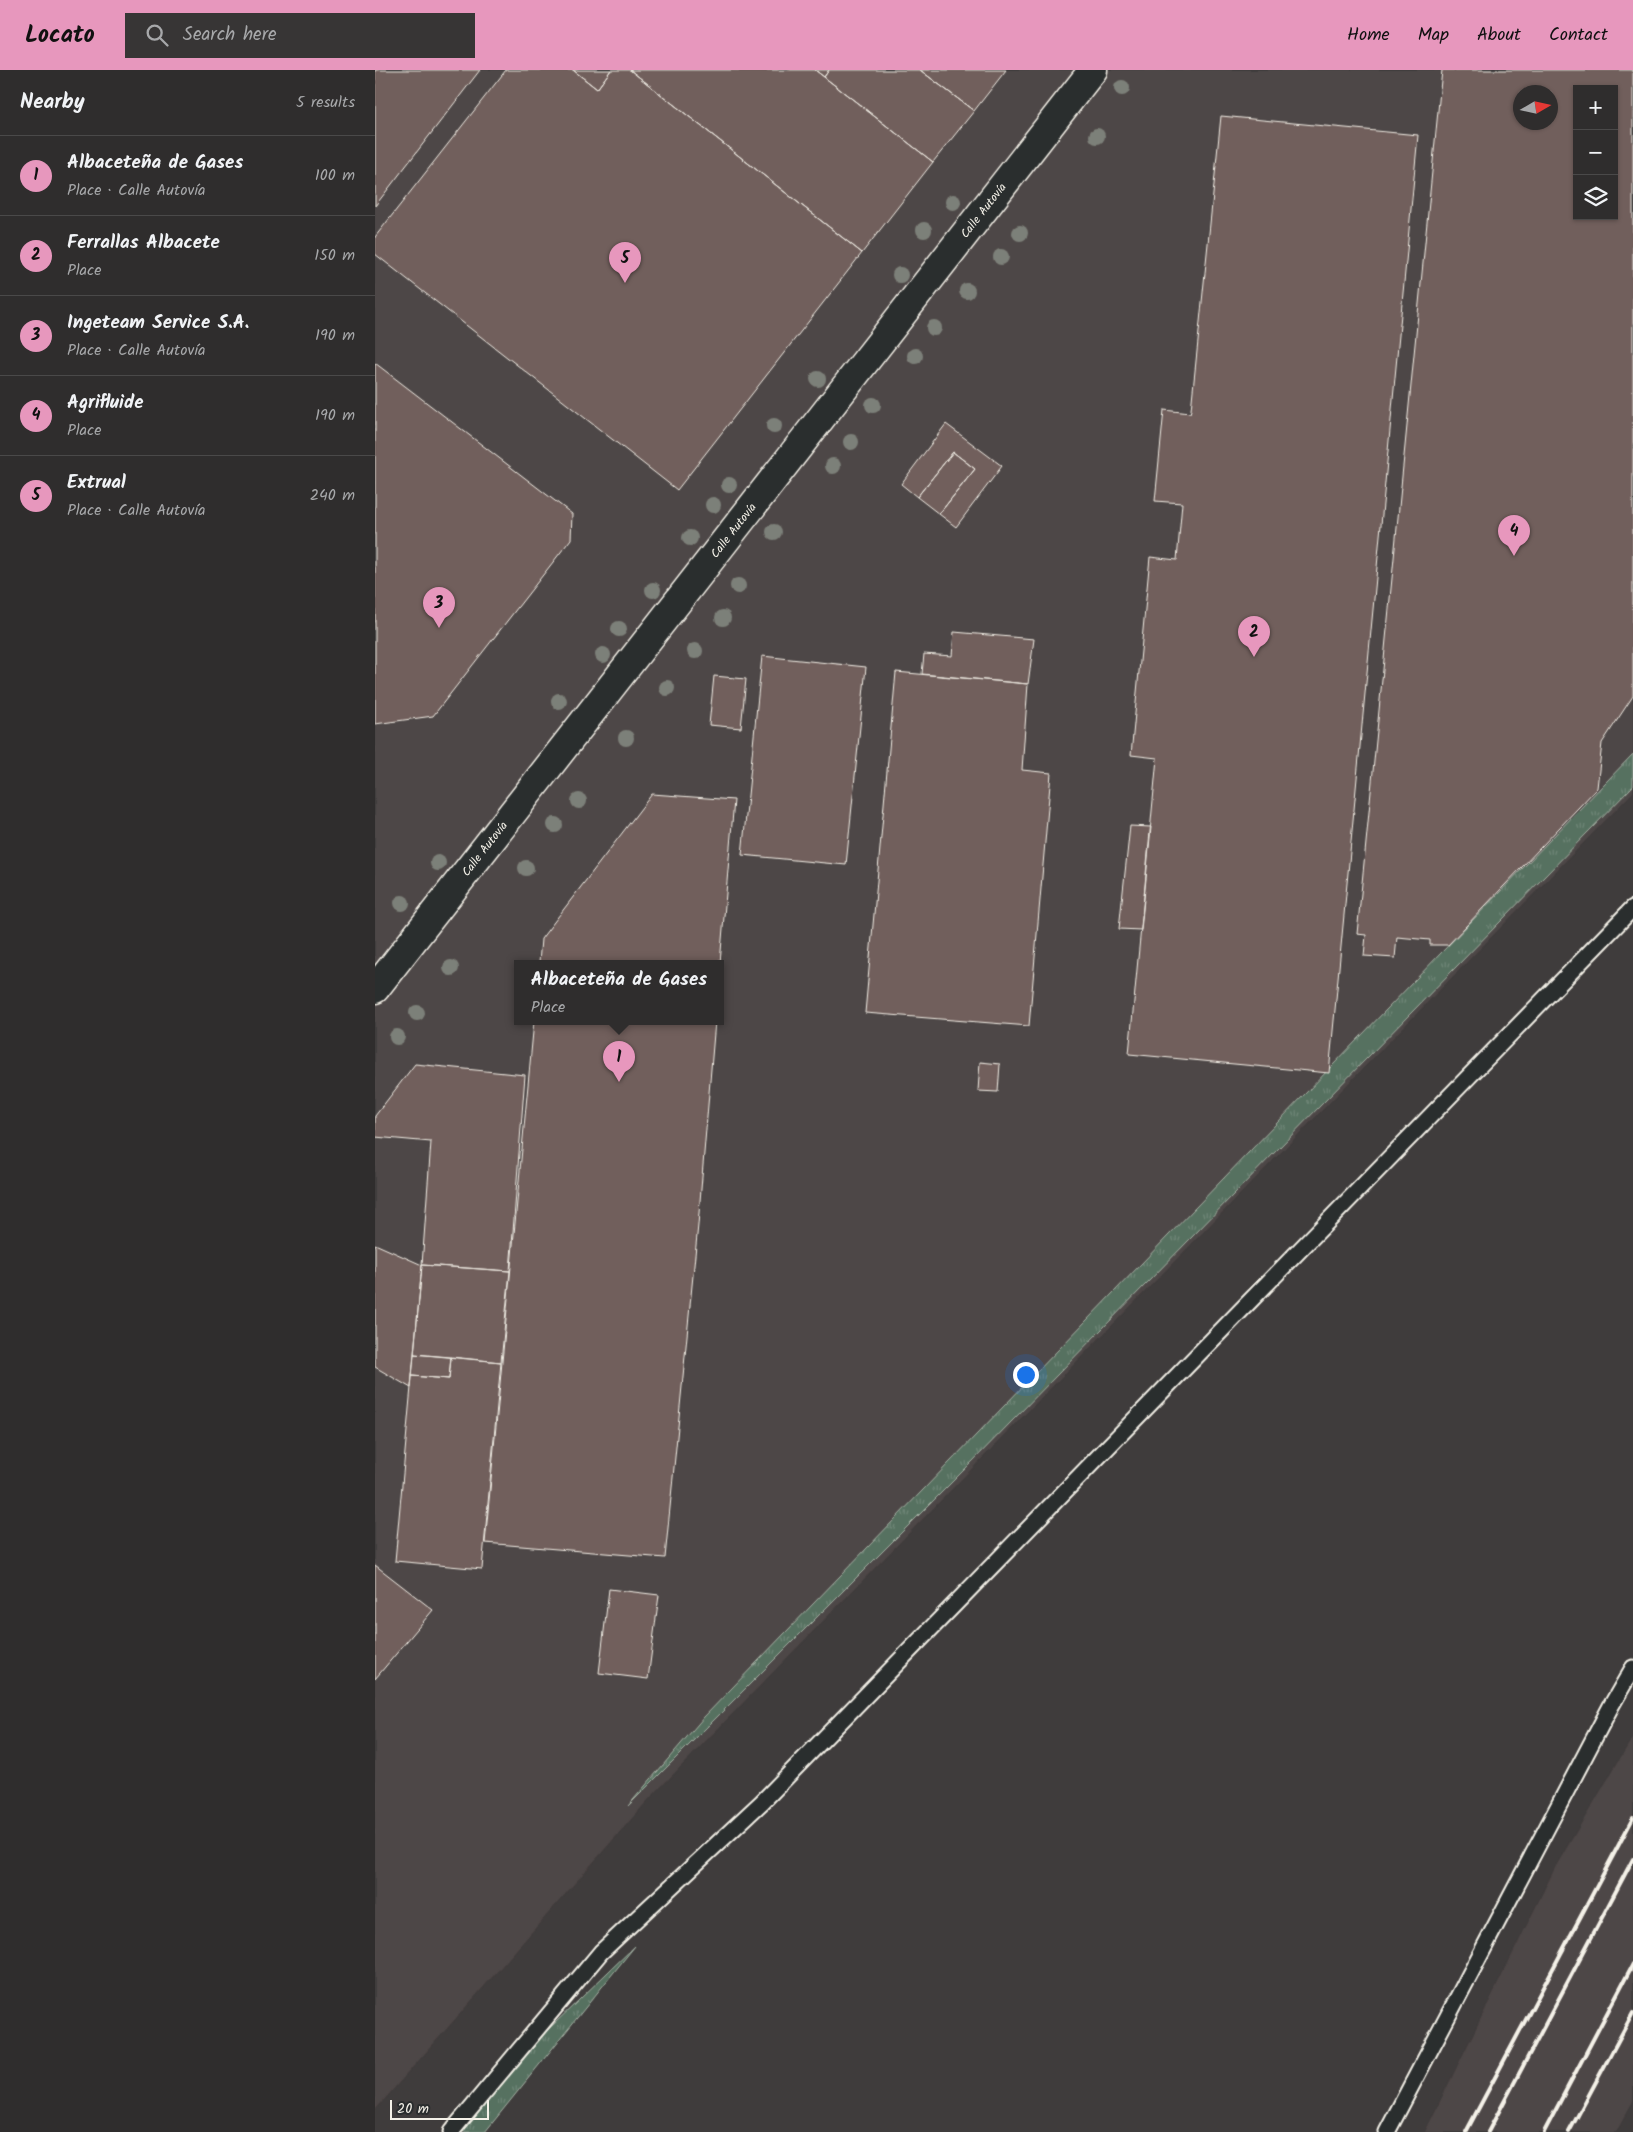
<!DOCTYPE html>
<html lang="en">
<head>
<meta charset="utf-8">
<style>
	:root { --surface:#2f2d2d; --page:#373535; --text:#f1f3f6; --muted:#a7a8aa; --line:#4a4949; --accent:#e797bd }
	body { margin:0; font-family:Kalam,sans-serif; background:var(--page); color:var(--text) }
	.controls { position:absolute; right:15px; top:15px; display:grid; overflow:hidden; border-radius:0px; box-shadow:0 1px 4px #0004 }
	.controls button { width:45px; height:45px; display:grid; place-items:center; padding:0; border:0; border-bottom:1px solid var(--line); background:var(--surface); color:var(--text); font:25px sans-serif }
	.compass { position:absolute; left:1138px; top:15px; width:45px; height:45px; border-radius:50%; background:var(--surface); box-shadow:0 1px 4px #0004; rotate:81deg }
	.scale { position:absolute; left:15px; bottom:12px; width:99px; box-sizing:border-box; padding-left:5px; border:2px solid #f4f1e8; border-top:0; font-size:14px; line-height:18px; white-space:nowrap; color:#f4f1e8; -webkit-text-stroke:4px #2a2d2e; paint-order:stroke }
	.you { position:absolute; left:650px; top:1304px; width:18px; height:18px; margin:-12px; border:4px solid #fff; border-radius:50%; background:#1a73e8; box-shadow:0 0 0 8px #1a73e833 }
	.badge { display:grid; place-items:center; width:32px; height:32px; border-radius:50%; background:var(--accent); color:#111; font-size:16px; font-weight:700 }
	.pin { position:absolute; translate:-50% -41px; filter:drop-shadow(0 1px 2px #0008) }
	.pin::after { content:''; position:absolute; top:26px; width:18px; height:15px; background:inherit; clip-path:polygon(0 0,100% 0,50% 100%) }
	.popup { position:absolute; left:139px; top:890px; width:210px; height:65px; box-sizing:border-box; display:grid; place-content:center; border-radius:0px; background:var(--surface); filter:drop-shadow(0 1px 4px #0005); font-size:16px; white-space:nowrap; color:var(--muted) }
	.popup b { font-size:19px; color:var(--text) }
	.popup::after { content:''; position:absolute; left:50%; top:100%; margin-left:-10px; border:10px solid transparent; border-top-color:var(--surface) }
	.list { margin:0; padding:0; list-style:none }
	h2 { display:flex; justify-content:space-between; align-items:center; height:65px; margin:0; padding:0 20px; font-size:21px }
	h2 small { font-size:16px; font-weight:400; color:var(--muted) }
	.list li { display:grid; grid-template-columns:32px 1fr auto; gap:15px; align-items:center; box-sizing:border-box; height:80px; padding:0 20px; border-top:1px solid var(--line) }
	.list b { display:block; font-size:19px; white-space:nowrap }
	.list p { margin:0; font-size:16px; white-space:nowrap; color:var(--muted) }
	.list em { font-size:16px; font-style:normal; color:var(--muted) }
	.icon { flex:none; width:28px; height:28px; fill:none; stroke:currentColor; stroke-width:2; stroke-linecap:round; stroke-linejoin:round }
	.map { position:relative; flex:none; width:1258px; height:2062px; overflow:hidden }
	header { display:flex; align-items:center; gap:30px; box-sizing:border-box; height:70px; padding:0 25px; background:var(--accent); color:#111 }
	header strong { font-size:24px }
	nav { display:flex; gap:28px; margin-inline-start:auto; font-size:18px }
	.search { width:350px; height:45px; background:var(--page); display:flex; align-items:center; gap:12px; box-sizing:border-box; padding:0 18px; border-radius:0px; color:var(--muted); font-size:19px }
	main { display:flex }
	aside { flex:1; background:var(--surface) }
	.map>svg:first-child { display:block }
	.built { fill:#4e4646; fill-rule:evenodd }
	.grass { fill:url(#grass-tufts); stroke:#a5b1a4 }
	.building { fill:#715e5c; stroke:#f4f1e8; fill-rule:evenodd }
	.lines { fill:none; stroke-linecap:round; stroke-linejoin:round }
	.lane-casing { stroke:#f4f1e8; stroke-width:19 }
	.street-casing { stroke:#f4f1e8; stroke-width:31 }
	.lane { stroke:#2a2d2e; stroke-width:15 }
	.street { stroke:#2a2d2e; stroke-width:28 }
	.rail { stroke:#f4f1e8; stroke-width:4 }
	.tree { fill:#7c8079 }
	.labels { text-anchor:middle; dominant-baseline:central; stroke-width:4.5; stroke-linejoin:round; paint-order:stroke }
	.street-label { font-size:12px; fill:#f4f1e8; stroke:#2a2d2e }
</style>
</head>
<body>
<header>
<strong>Locato</strong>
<div class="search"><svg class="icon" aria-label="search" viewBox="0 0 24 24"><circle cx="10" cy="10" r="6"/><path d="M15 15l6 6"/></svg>Search here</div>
<nav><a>Home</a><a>Map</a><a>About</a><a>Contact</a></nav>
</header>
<main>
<aside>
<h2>Nearby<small>5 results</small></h2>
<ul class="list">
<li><span class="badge">1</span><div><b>Albaceteña de Gases</b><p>Place · Calle Autovía</p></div><em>100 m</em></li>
<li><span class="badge">2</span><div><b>Ferrallas Albacete</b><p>Place</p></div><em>150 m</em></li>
<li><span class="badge">3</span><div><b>Ingeteam Service S.A.</b><p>Place · Calle Autovía</p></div><em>190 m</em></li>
<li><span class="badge">4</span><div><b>Agrifluide</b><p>Place</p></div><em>190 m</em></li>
<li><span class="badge">5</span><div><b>Extrual</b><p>Place · Calle Autovía</p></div><em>240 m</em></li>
</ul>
</aside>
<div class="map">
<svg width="1258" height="2062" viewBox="0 0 1258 2062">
	<defs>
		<pattern id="grass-tufts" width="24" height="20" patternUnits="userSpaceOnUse" patternTransform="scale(1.25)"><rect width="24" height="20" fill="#567160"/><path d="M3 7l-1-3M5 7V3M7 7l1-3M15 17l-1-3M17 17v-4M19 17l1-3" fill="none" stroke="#6f8677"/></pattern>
	</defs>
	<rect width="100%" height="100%" fill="#3f3c3c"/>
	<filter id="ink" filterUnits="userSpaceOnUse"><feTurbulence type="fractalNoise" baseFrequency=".02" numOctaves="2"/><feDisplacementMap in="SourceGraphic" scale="10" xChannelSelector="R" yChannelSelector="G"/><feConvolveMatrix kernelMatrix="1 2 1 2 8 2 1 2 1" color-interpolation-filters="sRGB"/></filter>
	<g filter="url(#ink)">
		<path class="built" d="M0,0H1258V722L273,1730L0,2040ZM1202,19H1239V146H1202ZM1146,22H1176V52H1146ZM143,893H345V951H143Z
			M1258,1667V2031L1241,2062H1050L1181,1796Z"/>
		<path class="grass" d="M1258,684V716L594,1395L253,1736L329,1647Z
			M260,1876L110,2062H67Z"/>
		<path class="building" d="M0,0H105L0,136Z
			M131,0H198L222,19L236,0H255L487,183L302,420L0,184V167Z
			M198,0H236L222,19Z
			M255,0H440L558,92L487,183Z
			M440,0H454L449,7Z
			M454,0H545L599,41L558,92L449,7Z
			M545,0H631L599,41Z
			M1067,0H1258V626L1227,673L1222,718L1073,875H1055V870L1022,867L1020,888L989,886L991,865L982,864ZM1202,19H1239V146H1202ZM1146,22H1176V52H1146Z
			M846,46L1043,65L954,1003L754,984L782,688L756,685L775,487L802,490L807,433L780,431L789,340L815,343L816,340Z
			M0,293L197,444L196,469L58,646L0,654Z
			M571,354L627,396L581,457L564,444L600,399L578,382L542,427L526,414Z
			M578,382L600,399L564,444L542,427Z
			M579,562L659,569L653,614L547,604L549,584L577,586Z
			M387,586L491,597L471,795L367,785Z
			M521,602L653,614L647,700L676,703L654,956L490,943Z
			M339,606L371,609L366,658L334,655Z
			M277,724L359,730L345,893H164L166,869Z
			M755,756L776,757L766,860L744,859Z
			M159,951H340L323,1155L290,1488L110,1473Z
			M605,992L625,994L623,1022L603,1021Z
			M40,994L150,1005L135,1201L47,1195L56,1072L0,1067V1046Z
			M0,1174L47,1195L36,1318L0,1297Z
			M47,1195L135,1201L126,1292L39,1284Z
			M39,1284L76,1287L74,1309L37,1306Z
			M76,1287L126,1292L107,1499L20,1491L37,1306L74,1309Z
			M0,1495L58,1540L0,1609Z
			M234,1519L284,1525L273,1609L224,1603Z"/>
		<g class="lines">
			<g class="lane-casing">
				<path id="lane" d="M76,2062L226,1882L387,1732L1258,838
					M1012,2062L1236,1636L1258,1598"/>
			</g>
			<g class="street-casing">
				<g id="street">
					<path id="s1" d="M0,919L718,0"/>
				</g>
			</g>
			<use href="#lane" class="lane"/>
			<use href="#street" class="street"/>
			<path class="rail" d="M1091,2062L1258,1748
				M1113,2062L1258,1789
				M1169,2062L1258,1894
				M1194,2062L1258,1943"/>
		</g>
		<g class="tree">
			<circle cx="747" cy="18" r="8"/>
			<circle cx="722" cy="66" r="8"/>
			<circle cx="578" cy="132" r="8"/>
			<circle cx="549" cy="160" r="8"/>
			<circle cx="645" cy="163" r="8"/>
			<circle cx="626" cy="187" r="8"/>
			<circle cx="525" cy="205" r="8"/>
			<circle cx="592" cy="221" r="8"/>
			<circle cx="559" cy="258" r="8"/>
			<circle cx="540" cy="286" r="8"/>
			<circle cx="443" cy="309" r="8"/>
			<circle cx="498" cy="335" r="8"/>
			<circle cx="399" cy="356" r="8"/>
			<circle cx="476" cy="372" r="8"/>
			<circle cx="458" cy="396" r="8"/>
			<circle cx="354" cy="415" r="8"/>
			<circle cx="338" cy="435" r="8"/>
			<circle cx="399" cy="462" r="8"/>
			<circle cx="315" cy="468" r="8"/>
			<circle cx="363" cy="516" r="8"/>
			<circle cx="278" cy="520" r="8"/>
			<circle cx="348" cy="548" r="8"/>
			<circle cx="244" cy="559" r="8"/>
			<circle cx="320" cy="581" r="8"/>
			<circle cx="228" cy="585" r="8"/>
			<circle cx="292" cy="618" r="8"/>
			<circle cx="184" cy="631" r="8"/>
			<circle cx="251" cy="668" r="8"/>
			<circle cx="204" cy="731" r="8"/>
			<circle cx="180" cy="755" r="8"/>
			<circle cx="63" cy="793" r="8"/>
			<circle cx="151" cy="798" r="8"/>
			<circle cx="27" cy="833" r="8"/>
			<circle cx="76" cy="898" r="8"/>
			<circle cx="42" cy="943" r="8"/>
			<circle cx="22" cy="967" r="8"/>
		</g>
	</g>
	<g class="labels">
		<g class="street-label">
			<text stroke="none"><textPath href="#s1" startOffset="988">Calle Autovía</textPath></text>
			<text stroke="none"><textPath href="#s1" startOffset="582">Calle Autovía</textPath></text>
			<text stroke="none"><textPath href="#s1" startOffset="178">Calle Autovía</textPath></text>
		</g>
	</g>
</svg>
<div class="controls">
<button>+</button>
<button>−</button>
<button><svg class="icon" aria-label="layers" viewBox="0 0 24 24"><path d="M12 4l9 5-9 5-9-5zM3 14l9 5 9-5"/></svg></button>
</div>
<svg class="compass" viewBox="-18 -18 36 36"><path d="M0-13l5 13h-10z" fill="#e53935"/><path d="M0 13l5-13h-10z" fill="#a7a8aa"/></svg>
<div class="scale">20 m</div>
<div class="you"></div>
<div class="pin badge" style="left:244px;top:1012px">1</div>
<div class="popup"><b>Albaceteña de Gases</b>Place</div>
<div class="pin badge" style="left:879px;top:587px">2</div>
<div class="pin badge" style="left:64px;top:558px">3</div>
<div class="pin badge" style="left:1139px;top:486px">4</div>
<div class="pin badge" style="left:250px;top:213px">5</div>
</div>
</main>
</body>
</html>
